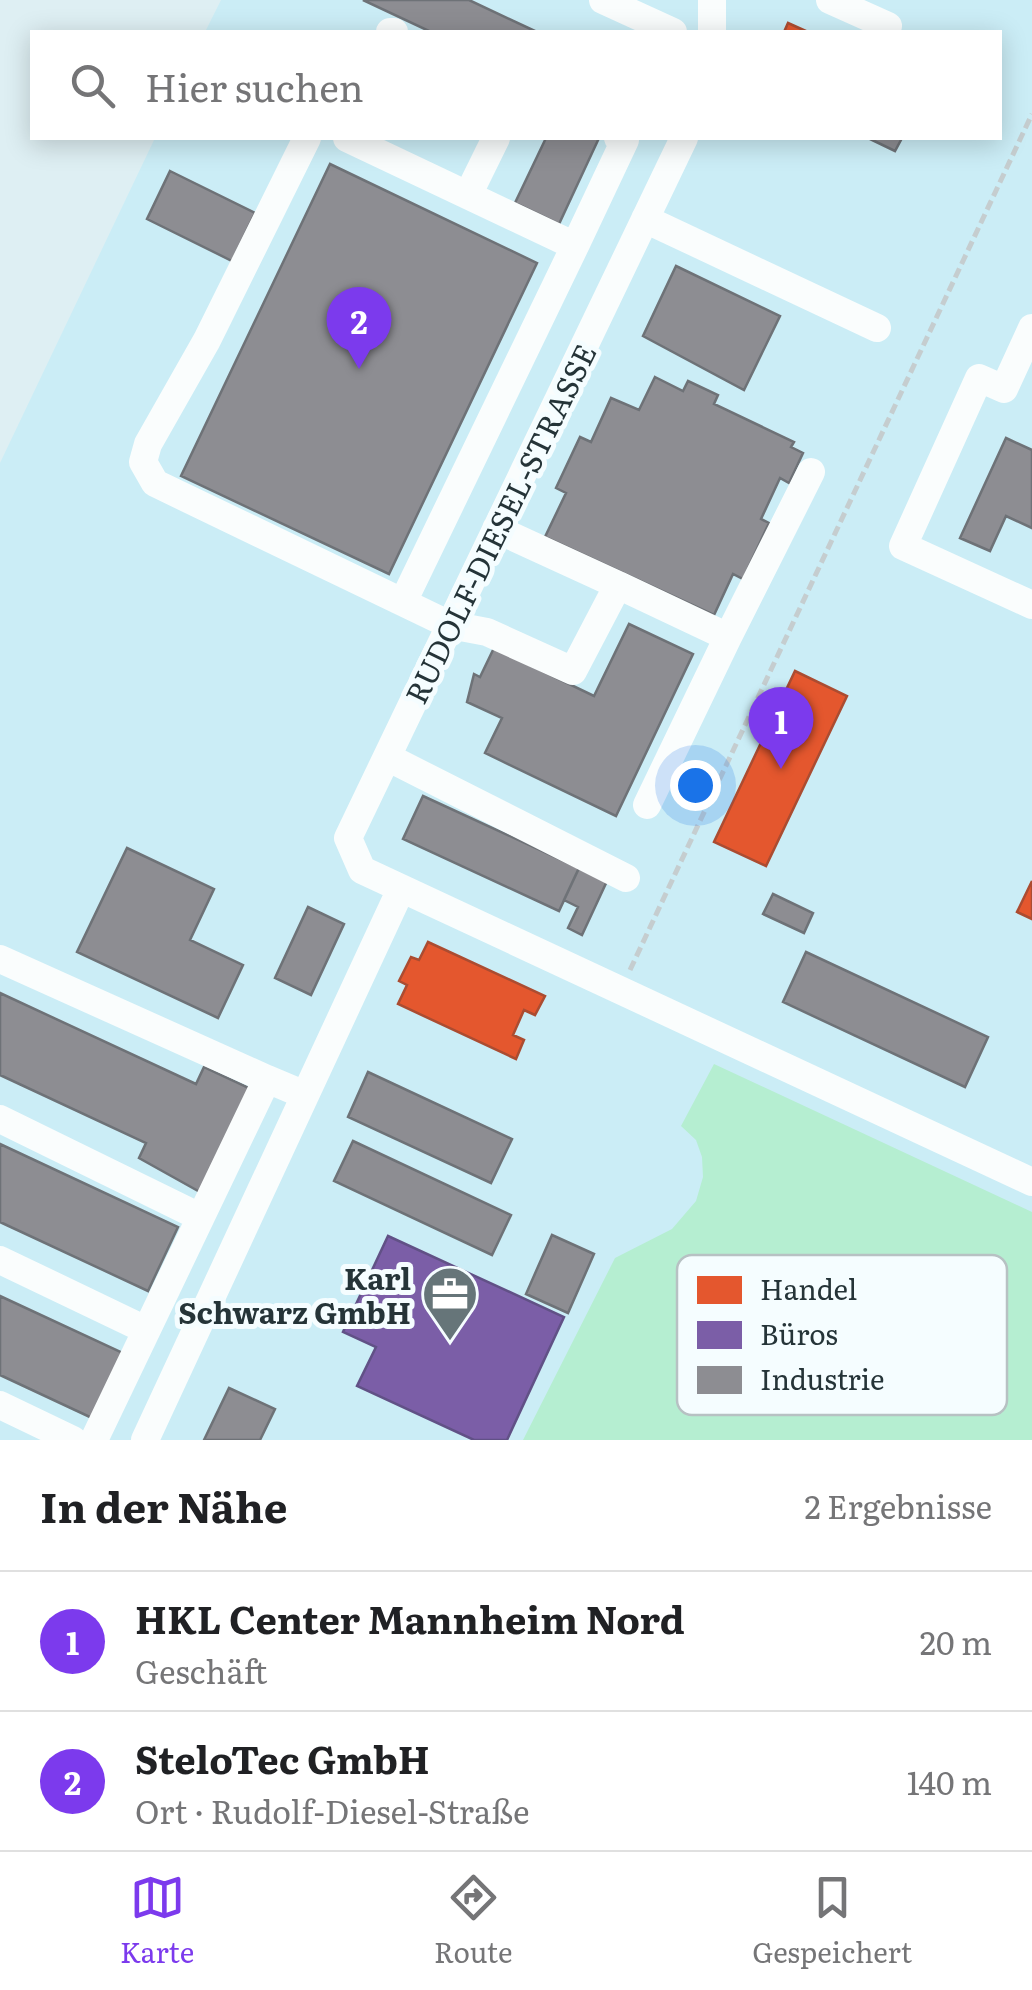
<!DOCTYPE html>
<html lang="de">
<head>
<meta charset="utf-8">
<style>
	:root { --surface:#fff; --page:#f6f6f6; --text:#202124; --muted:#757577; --line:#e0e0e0; --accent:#7c3aed }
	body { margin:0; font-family:Literata,serif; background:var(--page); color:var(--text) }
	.you { position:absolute; left:695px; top:785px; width:35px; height:35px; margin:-25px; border:8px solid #fff; border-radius:50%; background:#1a73e8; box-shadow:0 0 0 15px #1a73e833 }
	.badge { display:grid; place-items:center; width:65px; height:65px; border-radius:50%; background:var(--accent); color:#fff; font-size:32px; font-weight:700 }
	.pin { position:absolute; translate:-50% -82px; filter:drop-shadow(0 2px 5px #0008) }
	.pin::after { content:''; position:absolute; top:52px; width:35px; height:30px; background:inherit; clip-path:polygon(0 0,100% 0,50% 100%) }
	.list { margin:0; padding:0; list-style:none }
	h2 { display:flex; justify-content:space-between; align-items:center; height:130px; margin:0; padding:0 40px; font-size:42px }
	h2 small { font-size:32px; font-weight:400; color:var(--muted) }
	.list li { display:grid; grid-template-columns:65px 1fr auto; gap:30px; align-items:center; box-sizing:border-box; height:140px; padding:0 40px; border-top:2px solid var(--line) }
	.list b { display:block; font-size:38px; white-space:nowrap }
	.list p { margin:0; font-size:32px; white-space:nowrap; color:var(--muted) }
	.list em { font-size:32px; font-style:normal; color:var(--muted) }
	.icon { flex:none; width:55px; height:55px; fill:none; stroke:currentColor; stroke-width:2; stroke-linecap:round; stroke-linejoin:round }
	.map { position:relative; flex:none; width:1032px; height:1440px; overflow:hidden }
	.search { position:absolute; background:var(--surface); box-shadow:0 5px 25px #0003; left:30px; right:30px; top:30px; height:110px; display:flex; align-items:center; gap:25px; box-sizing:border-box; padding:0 35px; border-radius:0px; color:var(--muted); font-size:38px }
	.sheet { height:410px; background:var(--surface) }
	nav { display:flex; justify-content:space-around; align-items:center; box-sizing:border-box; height:140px; border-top:2px solid var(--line); background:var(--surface); font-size:28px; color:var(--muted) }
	nav a { display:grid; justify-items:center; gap:5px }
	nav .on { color:var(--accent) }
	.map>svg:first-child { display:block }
	.built { fill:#cbedf6 }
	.green { fill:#b5eed1 }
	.shops { fill:#e4572e; stroke:#ab4c31; stroke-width:2.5 }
	.offices { fill:#7b5ea7; stroke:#615186; stroke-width:2.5 }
	.industry { fill:#8d8d92; stroke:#6e7277; stroke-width:2.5 }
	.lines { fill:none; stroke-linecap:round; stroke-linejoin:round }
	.path { stroke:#c5cdcf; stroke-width:5; stroke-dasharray:10 5; stroke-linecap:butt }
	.minor { stroke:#fafdfd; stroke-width:28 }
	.labels { text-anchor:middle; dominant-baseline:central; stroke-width:10; stroke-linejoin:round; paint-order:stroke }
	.street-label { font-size:30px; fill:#253438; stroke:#f5fdff }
	.poi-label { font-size:30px; font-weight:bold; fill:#253438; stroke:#f5fdff; text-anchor:end }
	.key { fill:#f5fdff; stroke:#b7c1c3; stroke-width:2.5 }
	.key-label { font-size:28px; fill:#253438 }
</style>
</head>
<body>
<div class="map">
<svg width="1032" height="1440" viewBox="0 0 1032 1440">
	<rect width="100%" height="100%" fill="#deeff3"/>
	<path class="built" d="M221,0H1032V1440H0V463L155,138H1000V32H205Z"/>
	<path class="green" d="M714,1064L1032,1212V1440H523L615,1258L672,1229L696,1201L703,1177L702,1157L696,1140L681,1126Z"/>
	<path class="shops" d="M788,23L808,32H784Z
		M795,671L847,696L766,866L714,842Z
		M1032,881V919L1017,912Z
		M428,942L545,996L535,1015L524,1010L513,1035L524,1040L516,1059L398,1004L407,985L399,981L411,957L419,960Z"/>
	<path class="offices" d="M388,1236L564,1317L507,1440H474L357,1386L376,1347L343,1332Z"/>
	<path class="industry" d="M363,0H469L537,32H431Z
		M546,138H599L559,224L515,203Z
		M868,138H902L895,151Z
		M330,164L537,263L389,574L181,476Z
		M170,171L255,213L232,261L147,219Z
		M676,266L780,316L744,390L643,336Z
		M655,377L683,391L688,381L718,395L714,404L794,442L791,447L803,453L789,483L780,478L761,519L769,523L743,579L733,574L714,615L545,537L566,493L556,488L580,437L591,442L611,398L639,410Z
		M1006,438L1032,450V528L1006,516L990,551L960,538Z
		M629,624L693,654L616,816L485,753L502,718L467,702L474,674L480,677L494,648L594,696Z
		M423,796L579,868L559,911L403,839Z
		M127,848L214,889L190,940L243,965L218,1018L77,952Z
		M579,868L607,881L582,935L568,928L578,907L564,900Z
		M773,894L813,913L804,933L763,914Z
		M308,907L344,924L311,995L275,978Z
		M806,952L988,1037L965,1087L783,1002Z
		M0,993L196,1084L204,1067L249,1088L200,1192L139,1158L146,1143L0,1075Z
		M368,1072L512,1139L491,1183L348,1117Z
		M353,1141L511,1215L492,1255L334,1181Z
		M0,1144L178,1227L148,1291L0,1222Z
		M552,1235L594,1254L568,1313L526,1294Z
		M0,1296L123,1353L92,1418L0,1375Z
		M229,1388L275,1409L260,1440H204Z"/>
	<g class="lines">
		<path class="path" d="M630,970L1032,114"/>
		<path class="minor" d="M603,0L673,32
			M830,0L888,26
			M390,32H394
			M712,32V0
			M307,138L207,340L148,444L143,462L155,483L450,625L487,632L573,671L618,585L728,637L647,805
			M347,138L575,246L403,602
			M684,138L348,838L362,870L1032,1182
			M468,195L496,138
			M645,219L877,328
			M575,246L625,140L618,138
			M1032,328L1004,389L979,378L903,546L1032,605
			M496,529L618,585
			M728,637L811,472
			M387,757L626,878
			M0,959L267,1079
			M0,1119L200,1217
			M0,1260L146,1330
			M0,1405L73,1440
			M94,1440L267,1079L305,1095
			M145,1440L401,889"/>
	</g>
	<defs>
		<g id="office-pin" transform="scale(2.875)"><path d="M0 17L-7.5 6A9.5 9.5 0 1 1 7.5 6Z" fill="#667579" stroke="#f5fdff"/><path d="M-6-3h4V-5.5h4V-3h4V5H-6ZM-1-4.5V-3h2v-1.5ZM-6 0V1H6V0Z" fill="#fff"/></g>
	</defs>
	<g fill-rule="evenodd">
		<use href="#office-pin" x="450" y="1294"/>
	</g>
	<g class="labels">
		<g class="street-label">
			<text transform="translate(499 523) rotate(-64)">RUDOLF-DIESEL-STRASSE</text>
		</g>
		<g class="poi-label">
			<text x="411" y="1277">Karl<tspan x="411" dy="34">Schwarz GmbH</tspan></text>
		</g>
	</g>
	<rect x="677" y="1255" width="330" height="160" rx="15" class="key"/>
	<rect x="697" y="1276" width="45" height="28" fill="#e4572e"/>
	<rect x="697" y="1321" width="45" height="28" fill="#7b5ea7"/>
	<rect x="697" y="1366" width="45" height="28" fill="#8d8d92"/>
	<g class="key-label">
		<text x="760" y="1300">Handel</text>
		<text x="760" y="1345">Büros</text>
		<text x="760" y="1390">Industrie</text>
	</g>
</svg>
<div class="you"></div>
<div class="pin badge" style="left:781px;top:769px">1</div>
<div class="pin badge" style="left:359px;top:369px">2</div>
<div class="search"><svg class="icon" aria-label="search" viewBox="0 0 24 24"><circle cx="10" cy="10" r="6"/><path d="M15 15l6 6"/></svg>Hier suchen</div>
</div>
<section class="sheet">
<h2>In der Nähe<small>2 Ergebnisse</small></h2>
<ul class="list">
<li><span class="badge">1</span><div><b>HKL Center Mannheim Nord</b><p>Geschäft</p></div><em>20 m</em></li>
<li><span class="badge">2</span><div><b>SteloTec GmbH</b><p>Ort · Rudolf-Diesel-Straße</p></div><em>140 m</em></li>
</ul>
</section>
<nav>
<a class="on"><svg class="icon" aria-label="map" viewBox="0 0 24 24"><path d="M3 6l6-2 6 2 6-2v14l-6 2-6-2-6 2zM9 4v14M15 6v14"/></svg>Karte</a>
<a><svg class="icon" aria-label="directions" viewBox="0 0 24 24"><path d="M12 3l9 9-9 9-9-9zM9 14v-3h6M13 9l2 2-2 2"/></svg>Route</a>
<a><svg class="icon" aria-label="saved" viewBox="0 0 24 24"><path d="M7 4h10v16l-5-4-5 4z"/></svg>Gespeichert</a>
</nav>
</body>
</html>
